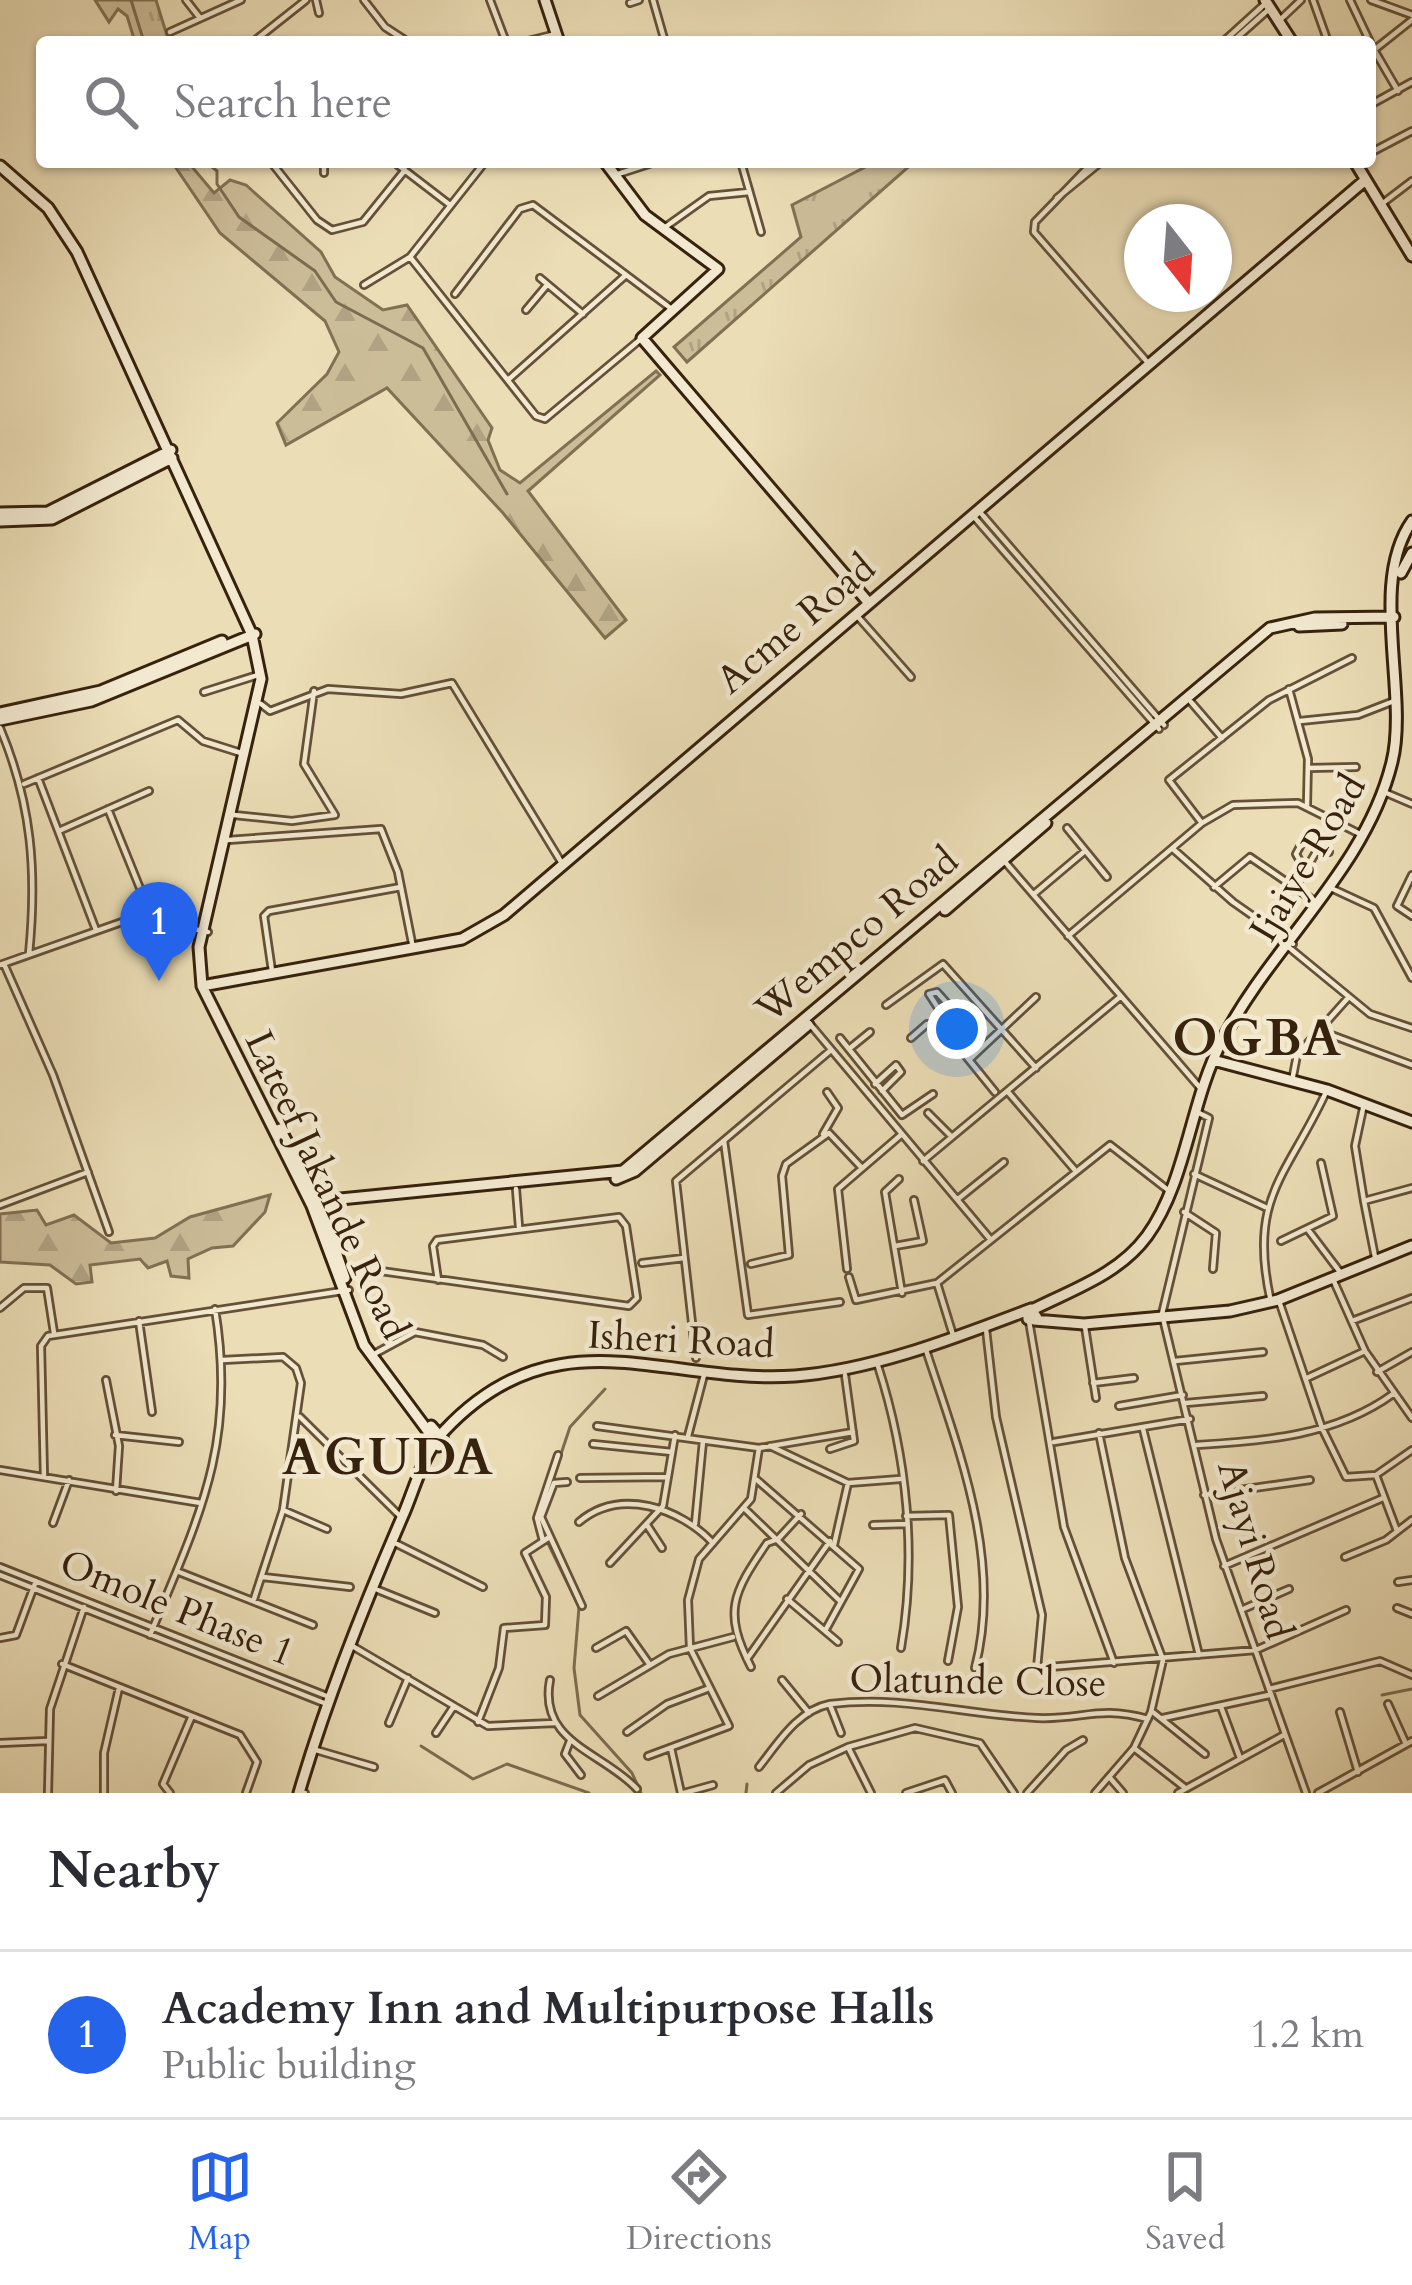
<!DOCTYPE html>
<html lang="en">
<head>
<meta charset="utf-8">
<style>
	:root { --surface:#fff; --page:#f7f7f7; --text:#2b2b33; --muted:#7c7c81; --line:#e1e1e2; --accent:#2563eb }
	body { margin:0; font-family:Cardo,serif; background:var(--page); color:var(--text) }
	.compass { position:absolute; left:1124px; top:204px; width:108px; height:108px; border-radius:50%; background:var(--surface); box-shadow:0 3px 9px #0004; rotate:163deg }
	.you { position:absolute; left:957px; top:1029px; width:42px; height:42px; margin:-30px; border:9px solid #fff; border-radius:50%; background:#1a73e8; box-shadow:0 0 0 18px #1a73e833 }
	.badge { display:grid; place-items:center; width:78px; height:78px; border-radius:50%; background:var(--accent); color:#fff; font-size:39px; font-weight:700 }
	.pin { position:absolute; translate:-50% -99px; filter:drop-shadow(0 3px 6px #0008) }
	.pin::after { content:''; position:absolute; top:63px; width:42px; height:36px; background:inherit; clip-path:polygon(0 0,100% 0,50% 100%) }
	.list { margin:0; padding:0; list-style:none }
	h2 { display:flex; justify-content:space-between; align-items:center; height:156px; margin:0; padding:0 48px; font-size:51px }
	h2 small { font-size:39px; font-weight:400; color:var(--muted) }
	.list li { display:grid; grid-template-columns:78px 1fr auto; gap:36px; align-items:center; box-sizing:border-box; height:168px; padding:0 48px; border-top:3px solid var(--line) }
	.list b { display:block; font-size:45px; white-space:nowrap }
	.list p { margin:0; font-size:39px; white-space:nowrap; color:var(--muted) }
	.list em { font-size:39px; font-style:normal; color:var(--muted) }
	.icon { flex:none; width:66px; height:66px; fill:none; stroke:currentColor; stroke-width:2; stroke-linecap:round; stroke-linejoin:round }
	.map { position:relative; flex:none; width:1412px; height:1793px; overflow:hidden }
	.search { position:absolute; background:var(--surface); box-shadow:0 3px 9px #0004; left:36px; right:36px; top:36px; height:132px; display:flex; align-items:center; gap:30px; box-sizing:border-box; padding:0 42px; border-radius:12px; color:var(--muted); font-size:45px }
	.sheet { height:324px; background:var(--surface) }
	nav { display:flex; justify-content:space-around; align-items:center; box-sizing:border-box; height:168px; border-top:3px solid var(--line); background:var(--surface); font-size:33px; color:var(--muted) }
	nav a { display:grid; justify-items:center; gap:6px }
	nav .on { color:var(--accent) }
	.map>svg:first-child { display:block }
	.grass { fill:url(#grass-tufts); stroke:#827053; stroke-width:3 }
	.forest { fill:url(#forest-firs); stroke:#827053; stroke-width:3 }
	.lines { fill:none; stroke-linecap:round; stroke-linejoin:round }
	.stream { stroke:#7e6c50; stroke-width:3 }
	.street-casing { stroke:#645137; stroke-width:10 }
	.secondary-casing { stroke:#37220d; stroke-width:15 }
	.street { stroke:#f2e9d0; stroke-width:4.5 }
	.secondary { stroke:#f2e9d0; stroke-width:9 }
	.labels { text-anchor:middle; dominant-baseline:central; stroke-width:9; stroke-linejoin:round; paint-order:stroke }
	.street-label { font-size:39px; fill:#37220d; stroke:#f2e9d0 }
	.district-label { font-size:51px; font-weight:bold; letter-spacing:3px; fill:#37220d; stroke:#f2e9d0 }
</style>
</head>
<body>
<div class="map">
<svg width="1412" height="1793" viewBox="0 0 1412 1793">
	<defs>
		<pattern id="grass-tufts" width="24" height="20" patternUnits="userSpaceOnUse" patternTransform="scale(3)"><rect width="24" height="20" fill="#ccbd99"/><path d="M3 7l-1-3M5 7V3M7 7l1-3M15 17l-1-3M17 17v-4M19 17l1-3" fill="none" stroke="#b0a283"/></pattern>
		<pattern id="forest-firs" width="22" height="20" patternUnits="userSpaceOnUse" patternTransform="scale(3)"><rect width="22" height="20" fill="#ccbd99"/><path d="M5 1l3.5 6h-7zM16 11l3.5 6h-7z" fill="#b0a283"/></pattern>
	</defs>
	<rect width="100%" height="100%" fill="#ebddb6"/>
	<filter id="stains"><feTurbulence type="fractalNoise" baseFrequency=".00167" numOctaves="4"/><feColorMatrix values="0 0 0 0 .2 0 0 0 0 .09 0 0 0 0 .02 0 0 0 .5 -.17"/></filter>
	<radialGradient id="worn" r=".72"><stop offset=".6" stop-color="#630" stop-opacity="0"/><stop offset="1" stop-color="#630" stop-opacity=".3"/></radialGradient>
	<path class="grass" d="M95,0H156L169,42H135L127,16L118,9L109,22Z
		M875,162H914L687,362L674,347L801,237L792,205Z"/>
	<path class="forest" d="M172,162H188L214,193L230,180L246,185L321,252L335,277L383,310L407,305L492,428L488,440L500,470L520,483L656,371L660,375L528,491L626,620L605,638L503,513L387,388L286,445L277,423L327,374L339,352L325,321L220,233Z
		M270,1195L265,1212L233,1246L212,1248L188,1259L189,1278L171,1276L167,1261L148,1268L140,1259L90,1265L92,1282L76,1284L50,1265L0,1262V1214L37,1210L46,1225L74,1215L111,1243L155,1238L190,1217Z"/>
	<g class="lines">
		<path class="stream" d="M131,0L144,42
			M206,162L217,171V184L239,217L315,271L336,302L423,348L507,494
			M551,1484L570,1427L605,1389
			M543,1533L579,1607L574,1668L580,1715L632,1773L641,1793
			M1382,1695L1412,1689
			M421,1746L473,1779L507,1764L589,1793
			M746,1793L747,1784"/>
		<g class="street-casing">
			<path id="street" d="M186,0L200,18
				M316,0L319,13
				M364,0L385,27L408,42
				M490,0L506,42
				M653,0L665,42
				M1313,0L1328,42
				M1350,0L1370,42
				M1371,0L1412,15
				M630,3L639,0
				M1281,19L1301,0
				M170,32L241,0
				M253,42L306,0
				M524,42L556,34
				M1223,42L1267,2
				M1232,42L1268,10
				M1370,43L1398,91
				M1374,50L1412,20
				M1370,105L1412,82
				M1370,153L1412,131
				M271,162L317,220L332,230L363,222L405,170
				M394,162L450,205
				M741,162L761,232
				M1093,162L1035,222L1034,232L1149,364
				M324,173V162
				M618,174L655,162
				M1057,198L1101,162
				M1383,203L1412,181
				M664,228L709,196L749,192
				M410,257L536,416L545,419L642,338
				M540,278L583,314
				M364,285L410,257L485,162
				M455,294L520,209L533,205L673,310
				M526,310L547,285
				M509,379L626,275
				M979,511L1164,725
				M975,518L1159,729
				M859,618L911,677
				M1289,689L1308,759L1307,805
				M204,692L261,674
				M1191,702L1222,738
				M261,704L270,711L328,689L401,694L452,683L563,865
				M1300,721L1358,715L1394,701
				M0,728C32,804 37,872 29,954
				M1309,768L1356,767
				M38,778L96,930
				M24,784L178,720L203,741L241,753
				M1384,792L1412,804
				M108,809L152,918
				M234,815L292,821L335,815L304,764L314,691
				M1201,822L1169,780L1269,700L1352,658
				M1067,828L1107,877
				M61,830L149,791
				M228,840L381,829L398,872L413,948
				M1173,849L1233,902L1293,944
				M1006,863L1202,1090
				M1305,870L1296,854L1303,841L1329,852
				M1412,875L1397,906L1412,916
				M1214,887L1250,857L1316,902
				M1295,888L1319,847
				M1333,889L1374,908L1412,978
				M1034,894L1085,851
				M1068,936L1202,823L1233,805L1298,803L1360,834
				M1286,945L1370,1014L1412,1028
				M4,964L53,1075L109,1232
				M0,965L136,917L208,932
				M272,971L264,916L269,911L401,887
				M960,1004L940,1024L995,1092
				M886,1005L943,964L1036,1068
				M944,1017L929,994L937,992L953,1010
				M809,1023L991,1240
				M1318,1030L1412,1065
				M840,1038L902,1115L933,1094
				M911,1038L927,1024H940
				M849,1049L870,1032
				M971,1058L1036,997
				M1292,1081L1297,1055L1347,999
				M875,1084L896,1065L901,1072L882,1091
				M1008,1092L1074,1169
				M1364,1104L1355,1146L1364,1201L1412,1188
				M928,1113L952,1137
				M1199,1113L1209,1118L1162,1314L1216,1539L1306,1793
				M823,1134L838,1108L827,1092
				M724,1141L748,1315L840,1302
				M923,1161L1120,997
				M1194,1174L1265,1207
				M899,1179L885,1192L902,1293
				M516,1189L519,1227
				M958,1199L1004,1162
				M1364,1201L1375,1257
				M0,1205L88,1172
				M1184,1212L1216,1233L1213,1269
				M1309,1231L1340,1272
				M1281,1241L1333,1216L1321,1163
				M895,1246L923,1241L914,1200
				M642,1263L684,1258
				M751,1264L789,1255L782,1176L786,1164L829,1133L861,1167
				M847,1269L838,1189L902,1134
				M381,1271L629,1306L637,1298L626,1226L619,1217L437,1240L433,1246L438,1280
				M849,1277L856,1300L937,1283L1110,1145L1168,1190
				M1332,1277L1365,1351L1412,1418
				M937,1283L953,1335
				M1279,1301L1322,1428L1346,1477L1376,1475L1412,1450
				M1271,1302C1247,1196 1288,1176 1327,1090
				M0,1308L24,1288H47L54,1333
				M139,1321L152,1412
				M1029,1321L1064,1527L1114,1663
				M1352,1321L1412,1298
				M1085,1327L1096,1398
				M986,1329L996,1417L1042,1615L1037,1668L1256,1650L1346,1610
				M926,1350C959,1451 1003,1561 975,1668
				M376,1353L415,1332L483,1345L503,1357
				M696,1358L676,1181L831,1050
				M223,1360L283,1357L296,1368L301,1383L283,1510L254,1599
				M1175,1361L1263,1352
				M878,1366C907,1456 917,1555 901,1648
				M1377,1372L1412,1352
				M1307,1378L1365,1351
				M106,1380L119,1446L116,1491
				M1093,1383L1134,1378
				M1186,1403L1263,1396
				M1119,1406L1183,1395
				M300,1417L402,1518
				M597,1426L759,1448L853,1432
				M1143,1429L1199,1655
				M115,1435L179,1442
				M688,1436L704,1375
				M1054,1442L1190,1419
				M593,1444L672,1452
				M1197,1445C1265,1441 1335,1436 1393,1394
				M770,1446L848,1483L900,1479
				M830,1449L854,1441L845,1375
				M0,1470L201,1503
				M1376,1475L1397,1531
				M44,1477L41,1346L48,1336L349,1290
				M580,1478L667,1477
				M757,1480L859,1569L825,1631
				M567,1482L554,1483L541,1517L582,1606
				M1204,1495L1310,1480
				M745,1509L840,1601
				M283,1510L327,1529
				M906,1516L949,1515L958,1607L948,1661
				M579,1522C620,1487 680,1508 713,1543
				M53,1523L69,1480
				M695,1524L703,1441
				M647,1525L662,1548
				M873,1525L907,1524
				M543,1541L537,1518L558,1455
				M397,1544L483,1587
				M834,1545L848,1483
				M1345,1557L1386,1540L1412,1520
				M610,1563L663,1506L675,1435
				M1224,1566L1383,1498
				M0,1567L329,1697
				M179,1572L313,1625
				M0,1575L324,1703
				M263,1577L350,1587
				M1398,1582L1412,1580
				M378,1590L435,1613
				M787,1599L838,1642
				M1397,1608L1412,1614
				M1241,1610L1289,1589
				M150,1635C200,1515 237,1442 215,1309
				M0,1638L16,1635L36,1581
				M354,1647L488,1726L555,1723
				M596,1648L626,1631L650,1665
				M747,1659L830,1541
				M62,1664L240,1735L257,1762L246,1793
				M751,1667C723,1612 732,1594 767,1543L778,1539L801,1514
				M550,1680C538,1743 603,1752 637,1789
				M782,1680L809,1713
				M1269,1689L1380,1661L1412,1675
				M598,1696L669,1654L733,1637
				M1388,1704L1406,1744
				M830,1705L841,1733
				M1221,1707L1240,1758
				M1340,1712L1358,1772
				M1154,1713L1205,1754
				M1163,1718L1269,1695
				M478,1722L499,1668L504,1628L545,1625L546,1597L525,1553L548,1538
				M389,1723L408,1678
				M627,1732L667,1704L707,1689
				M436,1733L454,1706
				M570,1741L565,1754L581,1775
				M0,1743L47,1741
				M671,1748L681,1793
				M1134,1748L1184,1787
				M316,1750L374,1767
				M648,1756L729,1726L690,1648L688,1600L699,1559L751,1499L759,1448
				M759,1767C778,1743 798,1710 830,1704C904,1695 964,1715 1037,1718C1083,1720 1098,1705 1148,1719
				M1111,1779L1123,1793
				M48,1793L50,1709L84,1607
				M104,1793V1753L119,1688
				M170,1793L163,1784L191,1718
				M304,1793H305
				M684,1793L713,1785
				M776,1793L809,1765L848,1747
				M871,1793L848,1747L915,1728L980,1743L1014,1793
				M906,1793L945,1780L952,1793
				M1027,1793L1066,1750L1083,1740
				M1095,1793L1134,1748L1151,1712L1163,1660L1125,1558L1099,1433
				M1178,1793L1284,1735
				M1318,1793L1412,1741"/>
		</g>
		<g class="secondary-casing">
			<path id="secondary" d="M545,0L559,42
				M1265,0L1292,42
				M605,162L645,215L718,269L642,338L868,602
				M1355,162L1412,256
				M0,166L48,208L77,252L252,635L261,679L199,947L202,986L312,1206L364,1345L439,1446
				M0,513L48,512L171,450
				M0,521L52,519L172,458
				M1401,573L1412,553
				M1299,626L1342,624
				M0,713L101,691L222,641
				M0,720L91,701L255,634
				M945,910L1046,823
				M202,986L462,939L504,915L1363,182
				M1213,1060L1327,1090L1412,1122
				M280,1129L320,1205L345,1278
				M616,1179L635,1171L808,1025
				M310,1202L623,1171L1270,628L1315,618L1394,617
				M1034,1309C1074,1289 1119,1274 1147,1236C1187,1181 1190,1101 1222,1041C1271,945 1366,869 1392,762C1409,693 1368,583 1412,521
				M1034,1320L1084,1324L1230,1311L1278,1300L1412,1246
				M431,1426L443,1440
				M299,1793C327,1697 364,1605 404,1513C415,1487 424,1452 444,1431C556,1311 665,1385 795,1376C874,1370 957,1337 1031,1309L1037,1318L1028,1319V1310"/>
		</g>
		<use href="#street" class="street"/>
		<use href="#secondary" class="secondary"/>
	</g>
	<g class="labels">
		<g class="street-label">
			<text transform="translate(796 624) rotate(-40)">Acme Road</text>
			<text transform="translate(1308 858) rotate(-59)">Ijaiye Road</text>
			<text transform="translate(857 935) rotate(-40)">Wempco Road</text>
			<text transform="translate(327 1185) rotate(65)">Lateef Jakande Road</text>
			<text transform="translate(681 1340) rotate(3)">Isheri Road</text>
			<text transform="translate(1255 1550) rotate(74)">Ajayi Road</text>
			<text transform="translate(177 1608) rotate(22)">Omole Phase 1</text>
			<text transform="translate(978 1681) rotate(1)">Olatunde Close</text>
		</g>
		<g class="district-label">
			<text x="1258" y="1039">OGBA</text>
			<text x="389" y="1458">AGUDA</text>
		</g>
	</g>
	<rect width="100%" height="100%" filter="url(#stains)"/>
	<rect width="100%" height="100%" fill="url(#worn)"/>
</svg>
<svg class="compass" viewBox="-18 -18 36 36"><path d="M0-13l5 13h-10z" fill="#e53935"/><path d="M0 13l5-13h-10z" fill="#7c7c81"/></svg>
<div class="you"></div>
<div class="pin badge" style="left:159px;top:981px">1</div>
<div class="search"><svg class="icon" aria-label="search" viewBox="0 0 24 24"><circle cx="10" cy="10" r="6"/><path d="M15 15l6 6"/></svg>Search here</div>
</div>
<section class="sheet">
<h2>Nearby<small></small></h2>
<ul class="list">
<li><span class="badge">1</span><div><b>Academy Inn and Multipurpose Halls</b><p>Public building</p></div><em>1.2 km</em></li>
</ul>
</section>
<nav>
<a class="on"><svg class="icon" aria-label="map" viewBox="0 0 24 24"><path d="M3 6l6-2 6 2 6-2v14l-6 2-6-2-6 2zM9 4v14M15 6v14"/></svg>Map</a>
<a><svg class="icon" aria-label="directions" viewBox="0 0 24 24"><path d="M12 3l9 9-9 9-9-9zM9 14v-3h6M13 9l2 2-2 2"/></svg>Directions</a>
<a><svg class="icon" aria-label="saved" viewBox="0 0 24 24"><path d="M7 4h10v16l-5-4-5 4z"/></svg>Saved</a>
</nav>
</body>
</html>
